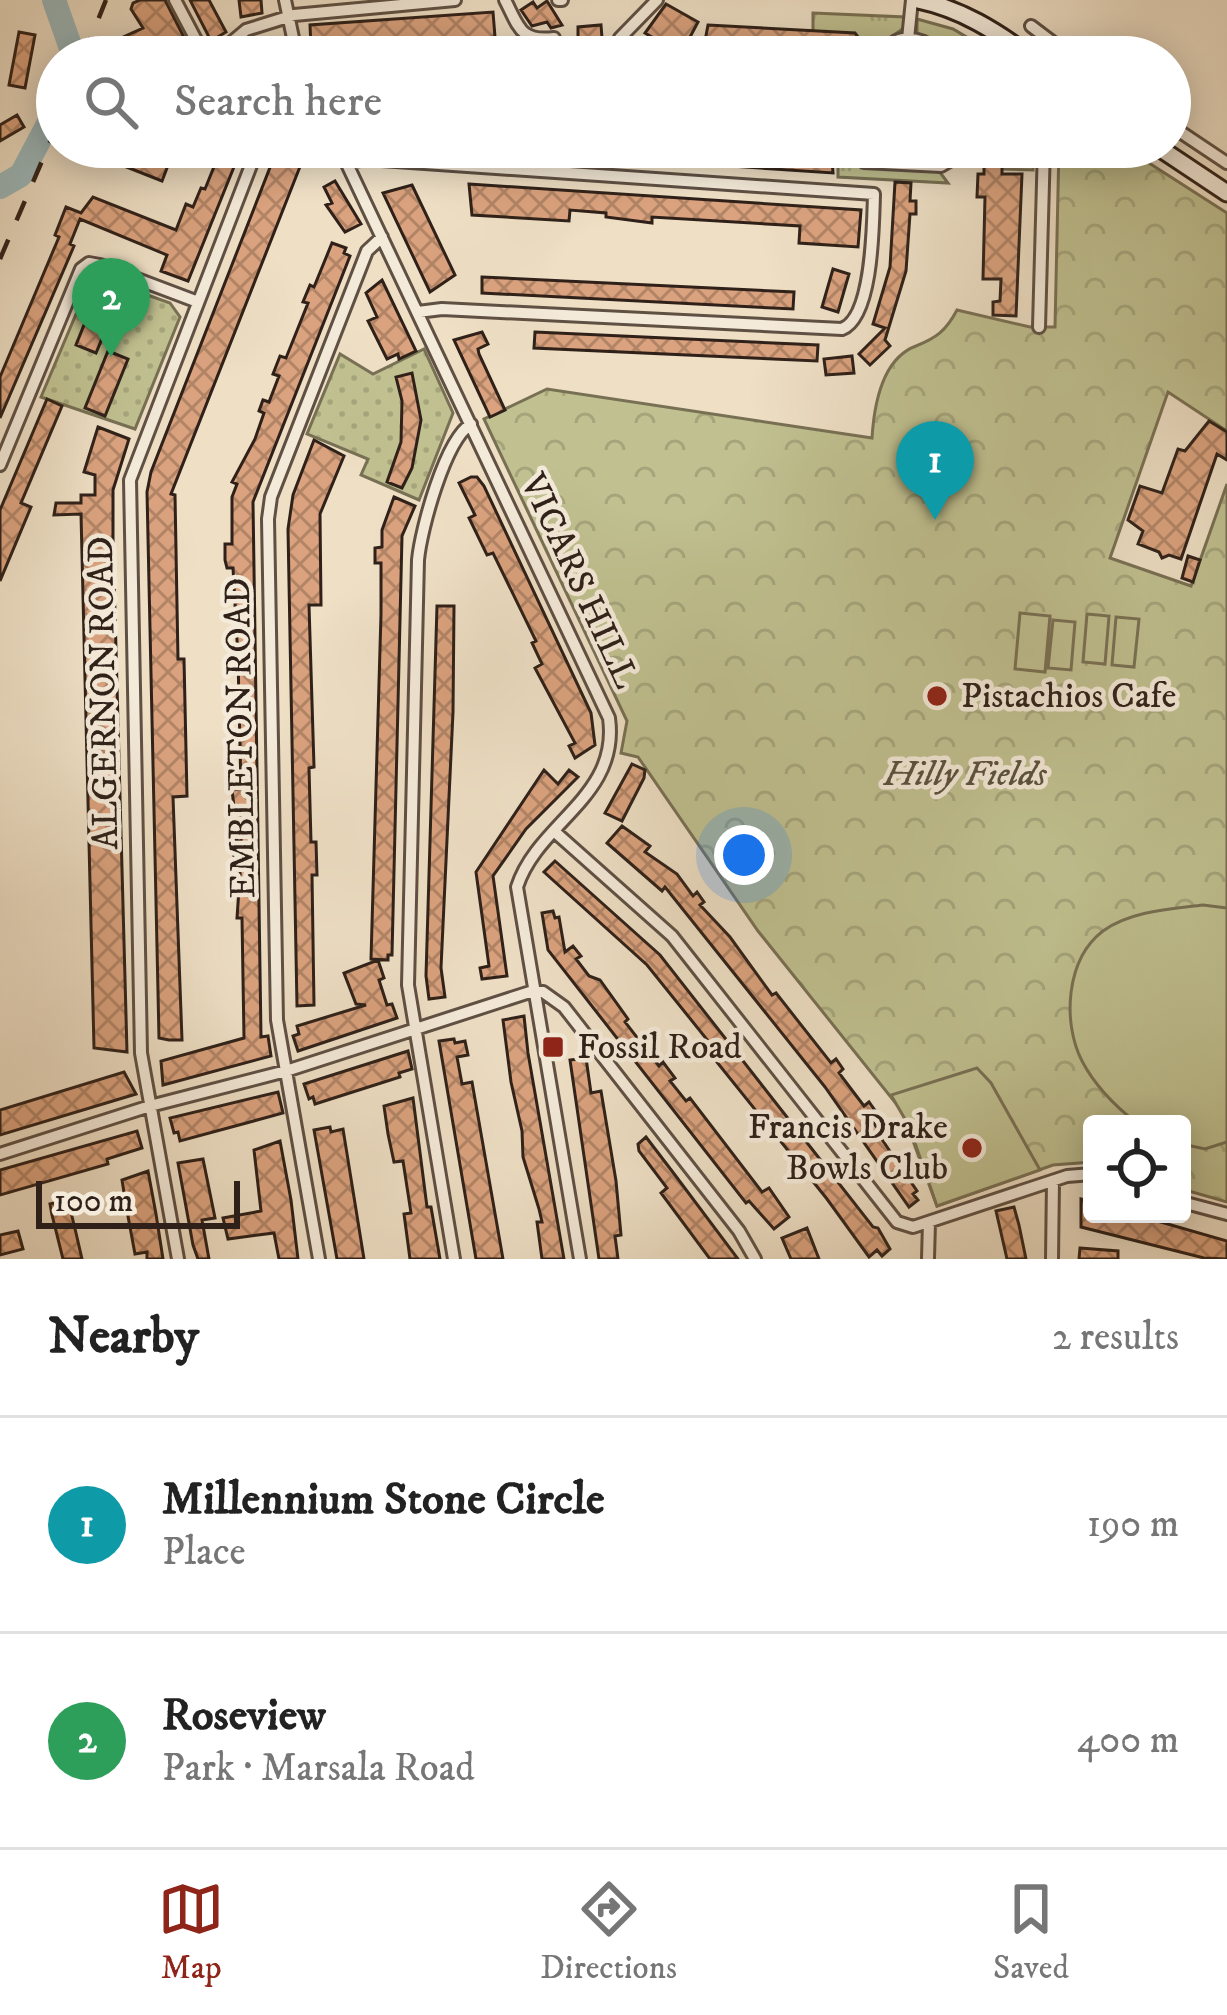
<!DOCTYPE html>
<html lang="en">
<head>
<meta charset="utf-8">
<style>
	:root { --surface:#fff; --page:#f2f2f2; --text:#222; --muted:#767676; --line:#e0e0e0; --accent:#8f2418 }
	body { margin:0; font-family:"IM FELL DW Pica",serif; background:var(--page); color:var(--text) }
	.controls { position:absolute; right:36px; bottom:36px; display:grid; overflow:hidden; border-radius:12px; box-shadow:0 6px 30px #0003 }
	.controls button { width:108px; height:108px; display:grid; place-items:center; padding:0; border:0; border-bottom:3px solid var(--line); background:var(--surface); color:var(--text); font:60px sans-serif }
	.scale { position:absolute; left:36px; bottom:30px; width:204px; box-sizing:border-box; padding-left:12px; border:6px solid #2f2119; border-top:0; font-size:33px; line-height:42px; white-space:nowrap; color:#2f2119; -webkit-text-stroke:9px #f4ead9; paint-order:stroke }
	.you { position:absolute; left:744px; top:855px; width:42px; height:42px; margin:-30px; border:9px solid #fff; border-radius:50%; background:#1a73e8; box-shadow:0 0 0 18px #1a73e833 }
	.badge { display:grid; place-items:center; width:78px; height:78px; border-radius:50%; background:var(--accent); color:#fff; font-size:39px; font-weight:700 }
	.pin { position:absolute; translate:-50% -99px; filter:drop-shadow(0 3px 6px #0008) }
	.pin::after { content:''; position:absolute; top:63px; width:42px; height:36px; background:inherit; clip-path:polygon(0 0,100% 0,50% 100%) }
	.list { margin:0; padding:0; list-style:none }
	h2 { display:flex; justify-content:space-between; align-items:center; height:156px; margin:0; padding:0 48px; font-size:51px }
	h2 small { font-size:39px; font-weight:400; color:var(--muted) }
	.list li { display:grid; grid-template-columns:78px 1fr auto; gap:36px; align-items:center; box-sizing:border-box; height:216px; padding:0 48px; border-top:3px solid var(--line) }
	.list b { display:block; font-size:45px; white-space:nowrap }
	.list p { margin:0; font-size:39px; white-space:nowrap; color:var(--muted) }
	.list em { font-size:39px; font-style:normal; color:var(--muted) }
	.icon { flex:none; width:66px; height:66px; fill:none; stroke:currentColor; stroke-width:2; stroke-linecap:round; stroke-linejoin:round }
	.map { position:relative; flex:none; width:1227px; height:1259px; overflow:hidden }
	.search { position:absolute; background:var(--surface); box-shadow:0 6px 30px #0003; left:36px; right:36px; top:36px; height:132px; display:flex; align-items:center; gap:30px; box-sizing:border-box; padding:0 42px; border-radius:66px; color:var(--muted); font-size:45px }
	.sheet { height:588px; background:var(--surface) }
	nav { display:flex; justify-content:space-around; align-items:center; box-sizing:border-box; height:168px; border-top:3px solid var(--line); background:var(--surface); font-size:33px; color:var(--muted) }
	nav a { display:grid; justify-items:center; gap:6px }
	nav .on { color:var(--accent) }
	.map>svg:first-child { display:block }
	.grass { fill:url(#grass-tufts); stroke:#787054; stroke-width:3 }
	.park { fill:url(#park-crowns); stroke:#787054; stroke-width:3 }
	.garden { fill:url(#garden-dots); stroke:#787054; stroke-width:3 }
	.pitch { fill:#c0c090; stroke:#787054; stroke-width:3 }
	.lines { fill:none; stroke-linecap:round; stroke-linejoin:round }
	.river { stroke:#9dbabe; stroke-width:24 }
	.building { fill:url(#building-cross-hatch); stroke:#2f2119; stroke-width:3 }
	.minor-casing { stroke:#5f5044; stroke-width:16 }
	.secondary-casing { stroke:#2f2119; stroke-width:21 }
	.minor { stroke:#f4ead9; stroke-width:10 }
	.secondary { stroke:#f4ead9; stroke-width:15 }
	.rail { stroke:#2f2119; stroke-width:4.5; stroke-dasharray:21 21; stroke-linecap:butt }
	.poi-dot { fill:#8f2418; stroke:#f4ead9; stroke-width:4.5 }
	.labels { text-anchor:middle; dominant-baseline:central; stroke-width:9; stroke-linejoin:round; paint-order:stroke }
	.street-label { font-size:36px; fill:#2f2119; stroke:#f4ead9 }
	.poi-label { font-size:36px; fill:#2f2119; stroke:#f4ead9; text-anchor:start }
	.park-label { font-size:36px; font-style:italic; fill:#5a513d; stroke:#f4ead9 }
</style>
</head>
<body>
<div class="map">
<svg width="1227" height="1259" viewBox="0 0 1227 1259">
	<defs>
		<pattern id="grass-tufts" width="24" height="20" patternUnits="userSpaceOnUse" patternTransform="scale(3)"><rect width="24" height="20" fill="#c0c090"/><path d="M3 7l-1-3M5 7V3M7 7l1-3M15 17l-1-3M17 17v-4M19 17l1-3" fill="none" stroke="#a5a57c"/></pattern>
		<pattern id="park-crowns" width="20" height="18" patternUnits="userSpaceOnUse" patternTransform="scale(3)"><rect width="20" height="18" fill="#c0c090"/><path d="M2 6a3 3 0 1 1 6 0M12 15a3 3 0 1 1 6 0" fill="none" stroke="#a5a57c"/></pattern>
		<pattern id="garden-dots" width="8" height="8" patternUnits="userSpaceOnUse" patternTransform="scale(3)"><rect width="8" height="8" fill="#c0c090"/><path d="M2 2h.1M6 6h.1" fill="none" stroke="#a5a57c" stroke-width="1.8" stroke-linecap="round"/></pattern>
		<pattern id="building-cross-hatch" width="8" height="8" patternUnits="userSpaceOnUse" patternTransform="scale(3)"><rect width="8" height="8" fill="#daa27e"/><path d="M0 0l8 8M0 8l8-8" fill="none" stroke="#b18466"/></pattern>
	</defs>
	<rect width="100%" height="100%" fill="#eedfc5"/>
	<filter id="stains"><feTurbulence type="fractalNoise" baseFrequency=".00167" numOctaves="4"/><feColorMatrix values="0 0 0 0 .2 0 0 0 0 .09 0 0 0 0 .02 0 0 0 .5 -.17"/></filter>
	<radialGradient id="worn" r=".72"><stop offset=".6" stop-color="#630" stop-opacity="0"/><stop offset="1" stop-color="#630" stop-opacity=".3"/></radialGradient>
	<path class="grass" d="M813,13L905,17L904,28L891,37L879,57H868V49L813,32Z
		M917,19L953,29L1000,57H935L930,39L917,33Z
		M838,147H847L853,160L863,166L939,171L948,183L838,177Z
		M1002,147H1033V170L1002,169Z"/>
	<path class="park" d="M1059,147H1124L1227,213V431L1168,392L1110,558L1191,586L1227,484V1202L1182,1189V1124H1092V1162L1053,1165L937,1206L902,1111L758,931L638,757L621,753L627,721L484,419L547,389L872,438C874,406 881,359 916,346C936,338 946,331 957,310L1030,327H1055Z"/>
	<path class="garden" d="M100,278L170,303L180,317L135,429L41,397L90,281Z
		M424,349L453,413L419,500L361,475L368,459L307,434L340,354L373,374Z"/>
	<path class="pitch" d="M1020,613L1050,616L1045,672L1015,669Z
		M1087,614L1109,616L1105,664L1083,662Z
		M1116,617L1139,619L1134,667L1112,665Z
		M1053,620L1075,622L1071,670L1048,668Z
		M1203,905L1227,908V1142L1205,1149L1182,1144V1124H1138C1116,1107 1095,1086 1082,1061C1062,1022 1066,959 1103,931C1130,911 1171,909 1203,905Z
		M977,1068L991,1083L1040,1170L937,1206L909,1126L891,1095Z"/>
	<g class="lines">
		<path class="river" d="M54,0L74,57
			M0,187L21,175L57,107"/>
	</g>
	<path class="building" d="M140,0H165L194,57H161L158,52L149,57H121L119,39L143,28L131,9L133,3Z
		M190,0H209L226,32L211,41Z
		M239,0H261L262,13L241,17Z
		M547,1L562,25L551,28L547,22L532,26L521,10L533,2L537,8Z
		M666,4L698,22L681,54L645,33Z
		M493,12L495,37L389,47L355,46L339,47V51L311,47L310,25Z
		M601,25L603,51L601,56L592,57V51L586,53L584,39H578V27Z
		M708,25L855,33L873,57H850V50L806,48L805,57H702Z
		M19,32L35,35L25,88L9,85Z
		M270,41L271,57H251L250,43Z
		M17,115L24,127L0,141V125Z
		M76,147H175L162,181Z
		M222,147H242L188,281L161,271L167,255L80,219L70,244L74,246L0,418V377L59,237L55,235L66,207L81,213L93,197L176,230L186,204L193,207L201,188L205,189Z
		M278,147H296L294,150L305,154L171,494L175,495L178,659H184L187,796L173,797L182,1040H169L159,1038L147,492L151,472Z
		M569,147H724L813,154V147H831L833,173L569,155Z
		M870,147H944L939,156L870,153Z
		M984,147H1002V174H1022L1016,316L993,315V302L1000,301L1001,279H983L985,197H977L978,174H984Z
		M335,181L361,224L345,232L326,205L332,203L324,187Z
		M895,182L911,183L910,201H916V214H910L906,271L885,340L890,346L870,365L859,354L885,328L873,324L890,267Z
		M469,184L861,210L858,247L799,243L800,226L652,217V223L606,217V213L570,210L569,221L472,215Z
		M412,185L455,275L430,292L383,193Z
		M332,243L346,248L344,253L350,256L253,502L261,1037L268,1036L271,1056L163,1085L161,1061L244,1038L242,918H237L241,860H234V840H241V815H235L232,790L241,789L238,658L233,568H227L225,560V544H232V497L237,484L232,482L255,439L264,413L259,411L263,400L269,402L279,376L273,374L280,356L286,358L308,303L303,302L310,285L314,287Z
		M833,269L849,274L838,312L822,307Z
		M482,277L794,292L793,309L482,293Z
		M102,280L123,288L96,353L76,345Z
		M382,280L416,351L399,359L398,354L387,359L368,321L377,317L366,293Z
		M482,332L488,344L478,349L479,354L505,410L490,417L454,340Z
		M535,332L818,345L817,361L534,348Z
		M108,351L128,359L105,416L85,408Z
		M852,356L854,373L826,375L824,359Z
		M412,373L421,420L412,468L402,488L387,482L401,442L402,401L396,377Z
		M47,399L62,406L21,503L31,507L0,581V510Z
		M1209,421L1227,432V460L1217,454L1181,559L1169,555L1162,558L1159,552L1138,544L1143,531L1128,520L1140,486L1162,493L1178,449L1185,451Z
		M98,427L129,439L113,490V539L127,1052L94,1048L81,514L54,515L56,503H81V495H95V475L84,472Z
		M314,440L344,456L320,514L321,605H309L314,767L309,768L311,842H316L317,875H312L314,1005L297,1006L288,529L293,495Z
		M471,477H477L484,486L591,713L595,745L575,758L569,746L575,743L535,668L542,664L532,643L536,641L493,553L487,555L469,518L475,515L459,483Z
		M394,497L415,506L402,536L392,955H388V960L371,959L381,614V563H375V548L382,547V530Z
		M1188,556L1200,560L1193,582L1182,578Z
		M437,606H454L453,712L441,968L445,997L429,999L426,976Z
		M632,764L645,770L644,778L622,821L605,813Z
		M544,770L558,784L569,770L578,777L526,829L493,876L507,976L482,979L480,968L489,966L476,872Z
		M622,826L650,846L645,852L677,874L693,896L697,892L704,902L700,905L730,937L772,995L776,993L831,1063L836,1059L843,1069L839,1073L864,1106L869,1102L876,1112L869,1117L886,1139L883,1141L917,1191L913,1194L918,1200L909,1207L825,1087L665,887L662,891L607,843Z
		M555,861L660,955L873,1227L878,1228L890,1249L882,1256L877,1250L869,1257L827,1199L712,1056L717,1052L647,965L544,872Z
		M553,911L555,918L559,917L565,952L573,946L581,956L576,959L589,976L600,980L628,1019L625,1022L659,1066L663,1062L675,1078L670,1081L686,1101L690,1098L762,1192L769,1188L789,1217L774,1229L749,1201L746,1203L548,950L542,913Z
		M378,960L384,978L379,980L387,1005L392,1004L397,1018L298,1051L293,1036L299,1034L297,1026L366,1005L356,1004L344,973Z
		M524,1016L528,1053L564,1259H542L537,1222H542L539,1209L523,1157L522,1131L511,1082L503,1020Z
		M454,1039L455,1043L465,1041L468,1055L457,1057L462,1084L472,1082L503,1259H476L439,1041Z
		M408,1051L412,1069L399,1073L400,1077L315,1104L313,1097L309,1099L304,1084Z
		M586,1058L591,1093L601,1091L616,1181L621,1235L615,1236L618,1259H599L570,1060Z
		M124,1072L136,1094L0,1135V1110Z
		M278,1092L283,1113L180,1141L178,1132L174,1133L170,1118Z
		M413,1098L427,1207H431L440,1259H410L404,1214L411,1213L403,1161L394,1162L388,1134L384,1106Z
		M330,1127L331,1132L343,1129L364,1259H337L314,1130Z
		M137,1131L142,1148L107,1159L108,1164L0,1195V1170Z
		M646,1137L675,1175L738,1259H710L661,1193L667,1188L639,1151L638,1144Z
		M280,1141L291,1200L298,1259H279L274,1233L228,1239L223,1218L261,1211L254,1150Z
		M203,1159L215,1218L202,1220L209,1259H198L193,1245L178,1163Z
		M148,1171L156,1214L163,1259H147V1252L135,1254L127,1211L122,1180Z
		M1081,1199L1092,1202V1214H1133L1227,1241V1259L1204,1258L1081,1227Z
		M68,1200L76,1233L82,1259H63L52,1215L50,1204Z
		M1014,1207L1019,1225L1026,1259H1007L999,1224L996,1211Z
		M807,1228L819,1259H791L782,1238Z
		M18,1231L23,1249L0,1255V1235Z
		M1080,1248L1118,1251V1259H1079Z"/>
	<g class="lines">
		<g class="minor-casing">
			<path id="minor" d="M175,0L205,57
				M285,0L297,57
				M505,0C519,27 520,42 554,38
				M558,0H562
				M1031,26L1072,57
				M908,39L912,0
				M214,57L246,30L294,15L455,0
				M611,57L620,38L657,0
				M884,57C891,37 906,36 924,42L931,57
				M1170,125L1227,163
				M339,147L609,718C620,797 538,822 517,887L580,1259
				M851,147L864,162L941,166L951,160L954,147
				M347,162L367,159L874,194C873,224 873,317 842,329L442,309L418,312
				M1039,327L1044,147
				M0,465L81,269L89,263L100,265L198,302
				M555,832L672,936L897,1222L913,1227L1067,1176L1092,1174
				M533,991L543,992L564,1007L739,1231L755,1259
				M0,1154L150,1106L286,1071L533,991
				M1182,1202L1227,1214
				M178,1259L141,1053L130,480L258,147
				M319,1259L277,1020L268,519L271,497L367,251L382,237
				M454,1259L408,985L418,560C421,529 445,440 471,424
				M928,1259L929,1222
				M1052,1259L1053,1181"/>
		</g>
		<g class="secondary-casing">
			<path id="secondary" d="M918,0C961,9 996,31 1031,57
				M1158,147L1227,193"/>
		</g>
		<use href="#minor" class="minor"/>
		<use href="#secondary" class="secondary"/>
		<path class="rail" d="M83,57L106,0
			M0,259L57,126"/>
	</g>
	<g class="poi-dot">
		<circle cx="937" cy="696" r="12"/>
		<rect x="541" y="1035" width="24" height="24" rx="6"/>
		<circle cx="972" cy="1148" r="12"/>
	</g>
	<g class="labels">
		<g class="street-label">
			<text transform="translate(579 581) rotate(65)">VICARS HILL</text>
			<text transform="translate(104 693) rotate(-91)">ALGERNON ROAD</text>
			<text transform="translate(241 738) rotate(-91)">EMBLETON ROAD</text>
		</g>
		<g class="poi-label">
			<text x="961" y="696">Pistachios Cafe</text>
			<text x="577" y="1047">Fossil Road</text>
			<text x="948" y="1127" text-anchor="end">Francis Drake<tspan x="948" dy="41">Bowls Club</tspan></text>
		</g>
		<g class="park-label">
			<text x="965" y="774">Hilly Fields</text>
		</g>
	</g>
	<rect width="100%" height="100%" filter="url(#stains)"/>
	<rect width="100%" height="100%" fill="url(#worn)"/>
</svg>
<div class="controls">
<button><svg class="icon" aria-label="locate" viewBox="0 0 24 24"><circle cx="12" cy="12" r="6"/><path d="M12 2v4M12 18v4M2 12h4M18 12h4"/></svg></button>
</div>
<div class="scale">100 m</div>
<div class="you"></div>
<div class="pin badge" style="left:935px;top:520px;background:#0f9aa8">1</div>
<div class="pin badge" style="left:111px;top:357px;background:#2e9e5b">2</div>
<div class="search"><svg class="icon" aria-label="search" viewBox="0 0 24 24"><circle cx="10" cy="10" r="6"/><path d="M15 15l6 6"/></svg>Search here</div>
</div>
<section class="sheet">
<h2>Nearby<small>2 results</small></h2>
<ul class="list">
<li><span class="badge" style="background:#0f9aa8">1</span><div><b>Millennium Stone Circle</b><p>Place</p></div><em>190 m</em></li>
<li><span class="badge" style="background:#2e9e5b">2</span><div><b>Roseview</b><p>Park · Marsala Road</p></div><em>400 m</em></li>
</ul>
</section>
<nav>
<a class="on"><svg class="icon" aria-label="map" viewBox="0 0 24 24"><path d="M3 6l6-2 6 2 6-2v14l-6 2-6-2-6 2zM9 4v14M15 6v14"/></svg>Map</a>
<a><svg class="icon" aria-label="directions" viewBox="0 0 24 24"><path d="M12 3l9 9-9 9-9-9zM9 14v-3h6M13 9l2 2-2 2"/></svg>Directions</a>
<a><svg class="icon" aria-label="saved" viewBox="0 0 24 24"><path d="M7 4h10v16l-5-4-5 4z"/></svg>Saved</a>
</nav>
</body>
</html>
